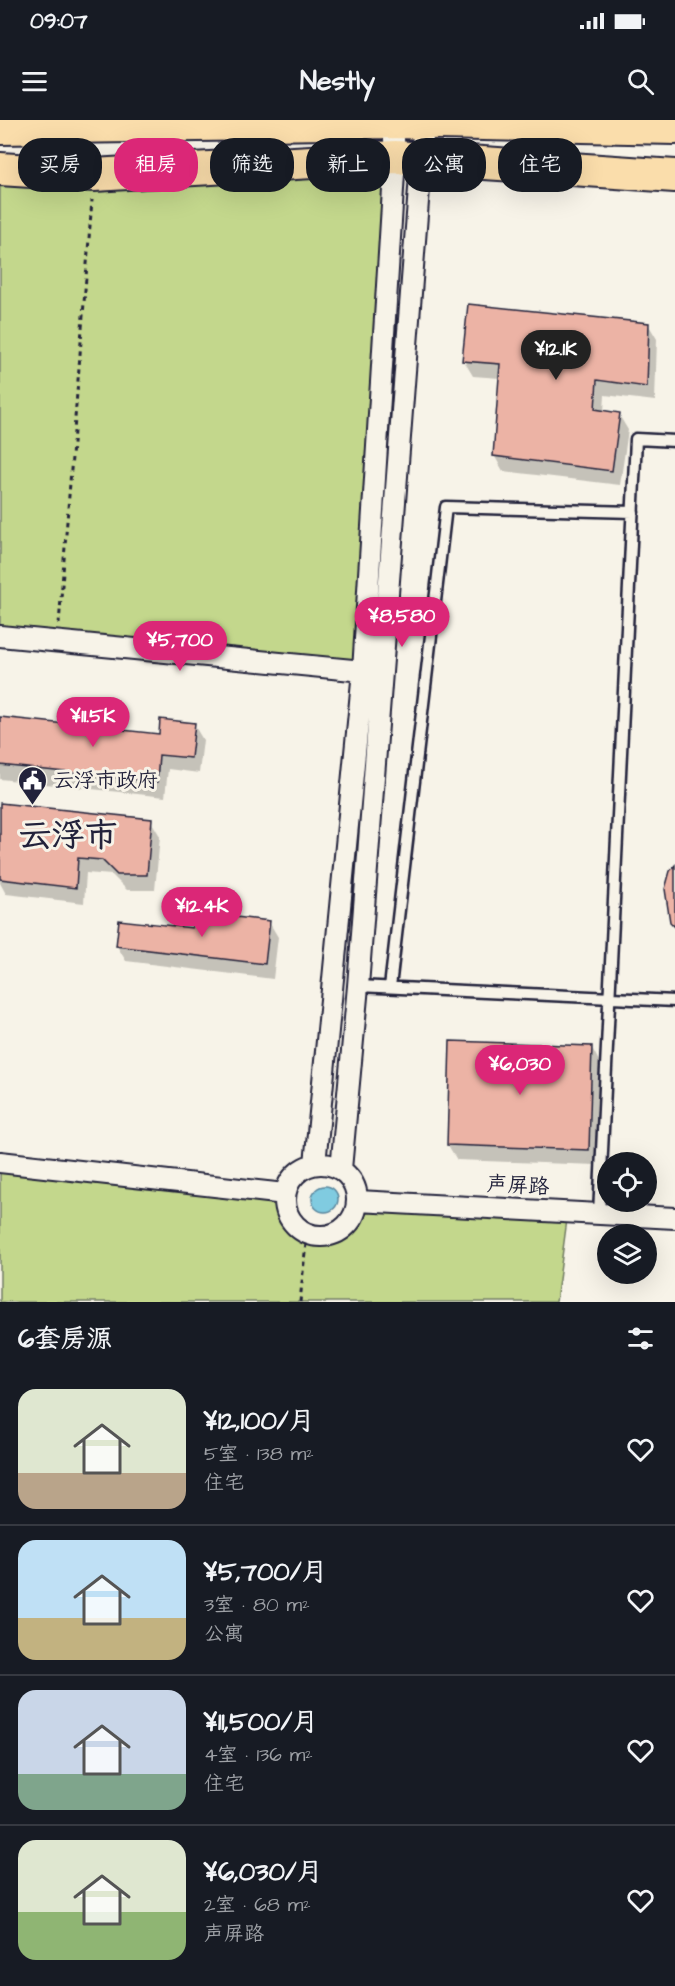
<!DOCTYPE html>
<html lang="zh">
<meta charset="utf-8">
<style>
:root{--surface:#171b24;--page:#20242c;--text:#f1f3f6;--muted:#9ea1a6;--line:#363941;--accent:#db2777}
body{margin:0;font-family:"Architects Daughter","LXGW WenKai TC",sans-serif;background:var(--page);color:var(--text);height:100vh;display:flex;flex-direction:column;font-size:22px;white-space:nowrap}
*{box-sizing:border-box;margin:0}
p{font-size:20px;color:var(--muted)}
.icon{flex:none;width:33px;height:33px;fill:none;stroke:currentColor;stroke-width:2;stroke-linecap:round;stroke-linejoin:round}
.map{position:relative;height:1182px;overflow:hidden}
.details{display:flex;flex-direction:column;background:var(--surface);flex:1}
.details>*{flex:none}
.hud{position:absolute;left:18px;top:18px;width:639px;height:54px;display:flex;gap:12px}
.fabs{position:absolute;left:597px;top:1032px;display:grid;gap:12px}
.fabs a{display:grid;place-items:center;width:60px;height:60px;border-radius:50%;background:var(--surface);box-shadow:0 6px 24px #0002;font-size:30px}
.price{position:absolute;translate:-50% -51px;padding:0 14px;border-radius:21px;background:var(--accent);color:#fff;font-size:20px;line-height:39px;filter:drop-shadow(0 2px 3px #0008)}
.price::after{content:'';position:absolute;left:50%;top:36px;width:18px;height:14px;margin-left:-9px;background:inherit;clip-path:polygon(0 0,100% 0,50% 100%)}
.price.active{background:#222;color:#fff}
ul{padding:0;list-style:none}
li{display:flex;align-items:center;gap:18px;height:150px;padding:0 18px}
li+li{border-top:2px solid var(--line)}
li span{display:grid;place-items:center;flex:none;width:168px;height:120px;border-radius:18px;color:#555}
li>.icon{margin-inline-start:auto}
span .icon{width:72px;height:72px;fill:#fffc;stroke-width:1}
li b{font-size:26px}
h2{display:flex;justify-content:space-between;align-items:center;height:72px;padding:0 18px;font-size:26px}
.tag{padding:0 21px;border-radius:24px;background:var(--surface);box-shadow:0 6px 24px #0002;font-size:21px;line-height:54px}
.tag.active{background:var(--accent);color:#fff}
.status{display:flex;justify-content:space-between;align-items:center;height:42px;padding:0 30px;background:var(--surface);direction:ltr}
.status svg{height:16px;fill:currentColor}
header{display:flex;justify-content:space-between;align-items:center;height:78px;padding:0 18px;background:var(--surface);font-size:27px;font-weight:800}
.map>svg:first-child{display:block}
.green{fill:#c3d78c;stroke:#727c64;stroke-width:1.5}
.water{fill:#80cbe0;stroke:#5a879e;stroke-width:1.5}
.shadow{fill:#0003}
.building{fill:#ecb3a5;stroke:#22223b;stroke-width:1.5}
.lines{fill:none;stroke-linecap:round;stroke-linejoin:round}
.lane-casing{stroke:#22223b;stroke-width:15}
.street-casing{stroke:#22223b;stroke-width:24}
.primary-casing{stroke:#22223b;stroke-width:36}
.path{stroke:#22223b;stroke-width:3;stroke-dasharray:4.5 4.5;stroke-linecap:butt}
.lane{stroke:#f7f3e8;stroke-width:10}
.street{stroke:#f7f3e8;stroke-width:20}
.primary{stroke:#faddab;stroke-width:32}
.labels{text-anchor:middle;stroke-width:6;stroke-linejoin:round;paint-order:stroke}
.poi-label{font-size:21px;fill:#22223b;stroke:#f7f3e8;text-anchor:start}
.street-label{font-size:21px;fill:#22223b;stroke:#f7f3e8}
.town-label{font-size:33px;font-weight:bold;fill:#22223b;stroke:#f7f3e8}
</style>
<div class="status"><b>09:07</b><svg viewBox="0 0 49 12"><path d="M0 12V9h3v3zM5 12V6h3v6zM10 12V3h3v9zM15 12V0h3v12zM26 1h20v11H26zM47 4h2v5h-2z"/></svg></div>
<header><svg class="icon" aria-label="menu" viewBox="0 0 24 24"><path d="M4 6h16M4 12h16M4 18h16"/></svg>Nestly<svg class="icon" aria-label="search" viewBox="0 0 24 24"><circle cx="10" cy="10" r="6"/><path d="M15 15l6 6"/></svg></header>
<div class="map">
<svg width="675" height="1182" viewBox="0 0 675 1182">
<rect width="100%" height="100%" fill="#f7f3e8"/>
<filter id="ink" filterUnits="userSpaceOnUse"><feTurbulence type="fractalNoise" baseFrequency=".0167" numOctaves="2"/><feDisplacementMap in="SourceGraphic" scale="12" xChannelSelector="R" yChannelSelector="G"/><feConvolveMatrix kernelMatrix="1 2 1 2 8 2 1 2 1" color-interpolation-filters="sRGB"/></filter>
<g filter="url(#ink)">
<path class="green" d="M395 37 363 551 0 516V49Z
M0 1042 285 1074C286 1123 338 1132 357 1088L568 1092 556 1182H0Z"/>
<path class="water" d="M312 1079a13 13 0 1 1 26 0a13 13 0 1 1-26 0Z"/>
<path class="shadow" d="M648 204 657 219 655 281 605 275 604 292 619 295 628 310 620 365 503 351 494 335 500 258 473 256 464 241Z
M0 598 160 616 194 605 203 620 199 653 168 649 165 677 0 659Z
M0 684 151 701 160 716 155 770H127L112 755 86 753 84 783 6 774 0 763Z
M269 802 278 817 273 859 126 841 117 826Z
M592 928 600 943 597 1045 457 1040 448 1025Z"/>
<path class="building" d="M468 184 649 203 647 267 597 260 595 289 620 293 612 351 493 336 500 244 462 241Z
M0 597 159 614 160 599 195 603 191 638 159 635 157 662 0 645Z
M0 683 152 699 147 755H117L102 740 78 738 76 768 0 759Z
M675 745V807L670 802 665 769 670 751Z
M194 792 270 801 265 844 116 826 119 800 192 808Z
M450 921 592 926 589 1030 447 1025Z"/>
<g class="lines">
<defs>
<path id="lane" d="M358 866 675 881
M390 867 446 387 633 392
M599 1094 636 319 675 321"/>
<path id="street" d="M0 516 363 551
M0 1042 285 1074
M285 1080a36 36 0 1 1 72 0a36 36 0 1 1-72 0Z
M315 1044 363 551 395 37 393 2
M341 1049 358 866 424 3
M358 1081 675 1098"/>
<path id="primary" d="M0 8 393 2 675 8
M0 49 94 55 395 37 675 56"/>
</defs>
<use href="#lane" class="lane-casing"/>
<use href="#street" class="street-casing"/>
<use href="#primary" class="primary-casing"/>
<path class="path" d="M59 504 92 80
M300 1182 307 1113"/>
<use href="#lane" class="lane"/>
<use href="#street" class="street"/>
<use href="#primary" class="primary"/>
</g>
</g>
<defs>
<symbol id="civic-pin" viewBox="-11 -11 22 30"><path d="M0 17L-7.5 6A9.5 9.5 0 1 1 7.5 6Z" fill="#22223b" stroke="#f7f3e8"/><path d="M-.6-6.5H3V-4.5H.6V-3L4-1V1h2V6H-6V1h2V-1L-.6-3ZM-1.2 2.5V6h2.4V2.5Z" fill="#fff"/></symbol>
</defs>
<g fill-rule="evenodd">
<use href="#civic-pin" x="16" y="644" width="33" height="45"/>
</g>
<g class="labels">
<g class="poi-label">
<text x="53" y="667">云浮市政府</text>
</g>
<g class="street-label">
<text transform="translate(518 1065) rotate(3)" y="7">声屏路</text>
</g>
<g class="town-label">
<text x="68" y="726">云浮市</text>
</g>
</g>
</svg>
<div class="fabs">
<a><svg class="icon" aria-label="locate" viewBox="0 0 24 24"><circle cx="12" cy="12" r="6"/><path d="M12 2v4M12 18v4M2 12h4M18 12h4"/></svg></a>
<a><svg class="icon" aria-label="layers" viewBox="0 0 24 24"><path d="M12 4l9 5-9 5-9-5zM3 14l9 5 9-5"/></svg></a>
</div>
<b class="price active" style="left:556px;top:261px">¥12.1K</b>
<b class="price" style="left:402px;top:528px">¥8,580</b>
<b class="price" style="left:180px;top:552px">¥5,700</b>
<b class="price" style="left:93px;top:628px">¥11.5K</b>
<b class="price" style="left:202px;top:818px">¥12.4K</b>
<b class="price" style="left:520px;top:976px">¥6,030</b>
<div class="hud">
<a class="tag">买房</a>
<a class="tag active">租房</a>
<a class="tag">筛选</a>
<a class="tag">新上</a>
<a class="tag">公寓</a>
<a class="tag">住宅</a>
</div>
</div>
<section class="details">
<h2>6套房源<svg class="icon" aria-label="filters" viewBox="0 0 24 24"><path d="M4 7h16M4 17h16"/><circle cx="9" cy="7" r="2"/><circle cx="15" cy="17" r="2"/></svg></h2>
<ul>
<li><span style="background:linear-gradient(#dfe7d0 70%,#b9a48a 0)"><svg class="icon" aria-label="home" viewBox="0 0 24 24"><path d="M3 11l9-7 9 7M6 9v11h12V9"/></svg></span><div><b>¥12,100/月</b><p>5室 · 138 m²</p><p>住宅</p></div><svg class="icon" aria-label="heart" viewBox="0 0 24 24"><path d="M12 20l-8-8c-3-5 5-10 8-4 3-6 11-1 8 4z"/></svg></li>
<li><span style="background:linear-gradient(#bfe0f5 65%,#c2b280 0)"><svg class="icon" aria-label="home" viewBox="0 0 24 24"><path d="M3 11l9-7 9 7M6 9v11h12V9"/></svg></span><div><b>¥5,700/月</b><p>3室 · 80 m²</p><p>公寓</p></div><svg class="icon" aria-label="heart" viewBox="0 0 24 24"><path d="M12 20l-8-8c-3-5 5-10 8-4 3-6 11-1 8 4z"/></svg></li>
<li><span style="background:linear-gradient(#c9d6e8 70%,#7fa58c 0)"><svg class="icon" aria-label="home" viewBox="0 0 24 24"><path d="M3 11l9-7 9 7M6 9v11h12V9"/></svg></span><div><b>¥11,500/月</b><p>4室 · 136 m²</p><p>住宅</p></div><svg class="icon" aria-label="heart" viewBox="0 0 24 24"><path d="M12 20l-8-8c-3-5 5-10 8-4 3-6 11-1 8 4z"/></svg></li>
<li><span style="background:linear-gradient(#dfe7d0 60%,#8fb573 0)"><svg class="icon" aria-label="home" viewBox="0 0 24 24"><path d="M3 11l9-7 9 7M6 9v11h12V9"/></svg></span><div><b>¥6,030/月</b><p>2室 · 68 m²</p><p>声屏路</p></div><svg class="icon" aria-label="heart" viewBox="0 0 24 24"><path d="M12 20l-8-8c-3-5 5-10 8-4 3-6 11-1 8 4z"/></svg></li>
</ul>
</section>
